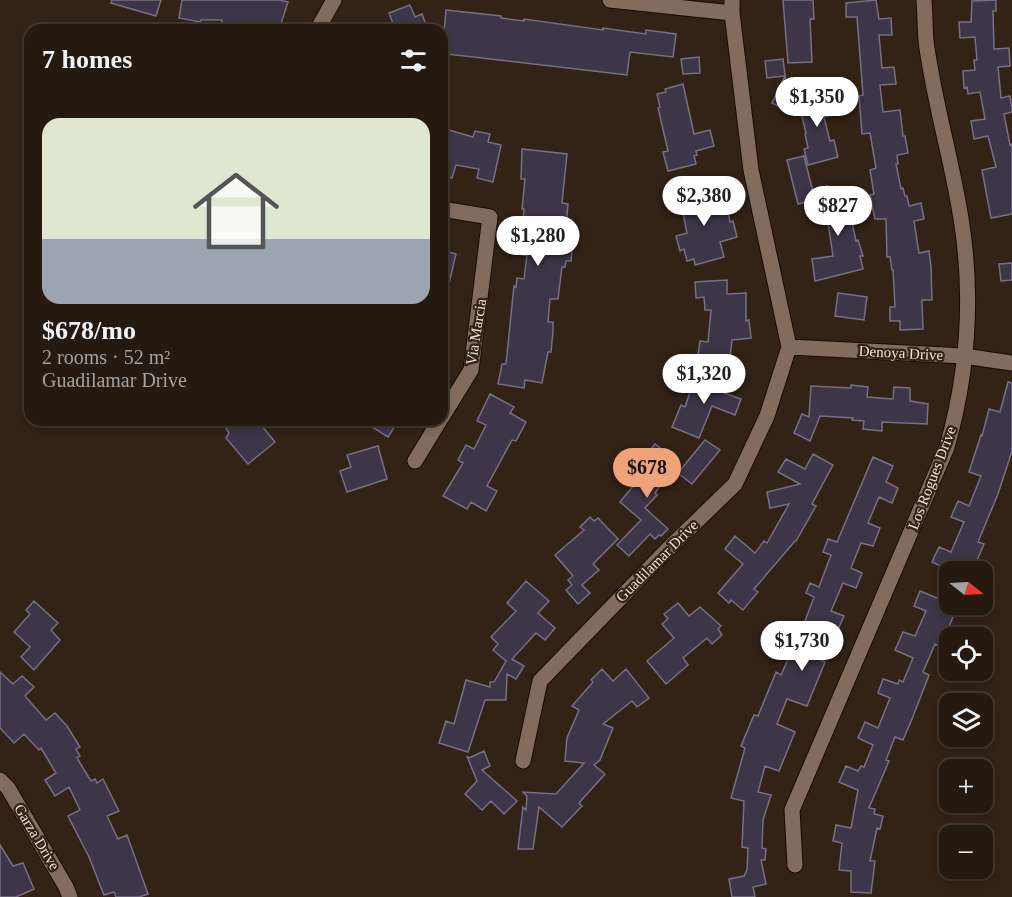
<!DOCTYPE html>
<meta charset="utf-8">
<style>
:root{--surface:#261a10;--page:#32271e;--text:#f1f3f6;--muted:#a4a19f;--line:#423830;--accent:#f0a279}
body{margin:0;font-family:Georgia,serif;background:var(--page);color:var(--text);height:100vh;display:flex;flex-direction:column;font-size:22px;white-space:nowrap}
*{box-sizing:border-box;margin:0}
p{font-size:20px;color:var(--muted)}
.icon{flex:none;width:33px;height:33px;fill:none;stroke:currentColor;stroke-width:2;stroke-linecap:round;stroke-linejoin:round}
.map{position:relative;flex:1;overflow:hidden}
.details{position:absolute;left:24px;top:24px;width:424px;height:402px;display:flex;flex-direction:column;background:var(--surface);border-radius:18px;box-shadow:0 3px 9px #0003,0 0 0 2px var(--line)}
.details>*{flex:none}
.needle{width:39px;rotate:108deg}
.fabs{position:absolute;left:939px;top:561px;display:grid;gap:12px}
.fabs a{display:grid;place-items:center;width:54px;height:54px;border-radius:12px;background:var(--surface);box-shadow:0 3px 9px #0003,0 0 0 2px var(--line);font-size:30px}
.price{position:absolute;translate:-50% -51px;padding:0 14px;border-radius:21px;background:#fff;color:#222;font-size:20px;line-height:39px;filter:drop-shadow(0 2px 3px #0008)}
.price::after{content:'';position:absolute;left:50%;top:36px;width:18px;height:14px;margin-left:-9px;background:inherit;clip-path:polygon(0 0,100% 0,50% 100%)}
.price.current{background:var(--accent);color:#111}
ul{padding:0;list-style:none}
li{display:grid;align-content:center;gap:12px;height:318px;padding:0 18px}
li span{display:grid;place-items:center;height:186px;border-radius:18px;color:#555}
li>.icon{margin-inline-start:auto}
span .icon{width:108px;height:108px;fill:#fffc;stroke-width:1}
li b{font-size:26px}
h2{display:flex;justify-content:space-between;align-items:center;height:72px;padding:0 18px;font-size:26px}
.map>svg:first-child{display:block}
.building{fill:#3d3548;stroke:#776f84;stroke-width:1.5}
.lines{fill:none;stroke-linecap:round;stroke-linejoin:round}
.minor-casing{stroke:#1a0b02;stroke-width:17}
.minor{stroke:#816c5e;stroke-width:15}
.labels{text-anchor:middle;stroke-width:4.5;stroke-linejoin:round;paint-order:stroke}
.street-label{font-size:15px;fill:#efe3db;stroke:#332216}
</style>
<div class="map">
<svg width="1012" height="897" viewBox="0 0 1012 897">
<rect width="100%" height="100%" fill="#332216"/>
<path class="building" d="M112 0H161L156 16 111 3Z
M182 0H280L288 2 279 30H264L253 27H222V20H201L200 22 179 18Z
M783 0H813L814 19H810L812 62 788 63Z
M876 0 879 19 891 18 892 35H879L882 68 894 67 896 84 880 85 883 112 900 110 903 136H905L908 153 897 155 898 164H896L901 189 903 188 905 196H907L909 206 921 203 924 219 914 221 919 253 929 251 931 267 932 300H922L923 329 900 330V321H890V307H895L893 270H892L890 257H887L886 219H875L870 195 874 194 870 170 876 168 870 133 862 134 859 96 863 95 857 17H846V3Z
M996 0V11H993L994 49 1009 48 1010 66 998 67 1001 98 1010 96 1012 107V112L1004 114 1010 145 1012 144V214L991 218 982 170 996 167 988 136 974 139 971 121 985 119 980 92 968 94 967 87 964 88 963 71 975 70 974 60H977L975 37 960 38 959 22H971L972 1Z
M410 5 415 17 422 14 428 30H385L394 26 389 13Z
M446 10 501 16V18L524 21V19L603 30V28L646 34V30L676 34 673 57 630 52 627 75 447 54 442 53Z
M699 57 700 73 683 74 681 59Z
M783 59 787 91 794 94 786 110 772 103 785 76 767 78 765 61Z
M683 84 694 134 710 130 714 146 696 151 697 155 694 156 696 164 668 171 663 152 668 151 658 108 660 107 657 94 666 92 665 89Z
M827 92 833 115 824 117 830 141 834 140 838 157 808 165 804 149 808 148 805 134 806 133 798 100Z
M442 128 473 137 475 131 490 134 488 142 501 145 493 182 477 178 479 169 456 165 452 178 442 175Z
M522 149 567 154 562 203 568 204 565 237 573 238 571 261H566L565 267H562L558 299H550L548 322H553V332L551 352H548L542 383 525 380 524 388 498 384 502 364H506L514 286 516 287 517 278 524 279 527 255H522L525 222H523L524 209H522L525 179H521Z
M804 156 815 200 798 204 787 160Z
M828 186 830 194 845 190 856 241 858 240 863 256H860L863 269 815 281 812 259 833 256 828 223 824 224 815 189Z
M702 188 705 201 725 197 730 222 733 221 737 237 720 242 724 257 695 265 694 259 687 261 684 249 680 251 676 236 687 233 679 193Z
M442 250 456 254 447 292 442 291Z
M1012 263V280L1001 281 999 264Z
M727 280V294L746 293V321L749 320 751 338 732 340 730 358 698 355 700 341 708 342 711 310H705L704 297 696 298 695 282Z
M838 293 867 297 864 320 835 316Z
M702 372 725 379 721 392 741 399 735 415 712 406 699 438 672 427 681 405 685 407 691 389 696 391Z
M1008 382 1012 383V451L998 494 978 542 984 544 972 572H953L932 562 939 547 951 552 964 522 951 517 958 501 969 506 981 476 969 472 981 435 982 436 989 409 1000 412Z
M851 385 868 387 867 397 893 399 894 387 910 388V401L928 404 927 424 882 422V431L863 429 864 421 852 420 853 418 820 416 810 441 794 433 802 414 809 417 811 386 851 388Z
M490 394 514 407 510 413 526 422 516 441 512 440 487 486 497 491 486 511 471 502 467 509 443 496 463 463 458 460 466 445 474 449 486 425 477 421Z
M230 420H257L275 442 248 464 226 438 229 433 224 425Z
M361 420H399L388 437Z
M705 440 720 450 692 484 678 473Z
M655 444 678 461 655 493 657 495 645 508 668 529 661 536 659 535 655 539 650 534 629 556 617 545 641 520 620 502 648 468 641 462Z
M378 446 387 479 347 492 340 471 351 467 347 455Z
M813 454 833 465 812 504 816 506 796 541H795L754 589 758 592 743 610 731 600 729 603 718 593 743 564 725 549 735 536 755 553 764 541 767 543 789 504 770 508 767 492 800 484 778 472 786 459 805 469Z
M873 457 893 466 886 482 898 488 892 503 879 497 868 523 880 528 873 546 861 543 851 568 862 573 856 588 843 583 831 611 844 616 836 634 824 629 811 656 825 662 807 706 787 699 777 724 795 732 779 771 765 766 758 792 771 795 763 820 762 848 766 849 765 860H761L766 884 753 887 755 897H732L729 879 744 876 747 870 748 848 742 847 744 801 731 798 745 748 741 746 754 715 758 716 776 672 781 675 805 621 814 597 806 593 810 583 819 587 831 555 823 552 828 539 837 542Z
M590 517 594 521 598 518 618 539 593 564 599 570 582 585 590 593 578 604 566 590 572 585 568 580 573 576 555 555 584 530 580 527Z
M950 572V604H958L941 647 935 644 923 672 929 675 912 719 903 740 895 737 886 760 889 761 869 808 875 809 874 814 883 816 880 829 877 828 870 861H875L871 893 851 892V871L839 870 842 843 833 841 836 825 851 828 858 790 839 782 846 766 858 771 861 766 864 767 873 745 858 738 865 722 878 728 890 698 878 693 883 679 898 684 899 680 903 682 913 658 895 650 903 632 915 636 926 611 914 606 920 591 937 598Z
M526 581 549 601 538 613 555 628 545 640 536 633 512 659 524 666 516 679 507 674 506 700H485L468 752 439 743 446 721 454 724 466 680 490 687V682H494L506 661 493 650 498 644 491 637 516 611 507 603Z
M34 601 58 623 51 630 60 640 34 670 21 657 30 647 14 632 30 614 26 610Z
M678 603 689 616 700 607 721 626 718 629 722 635 712 644 707 638 683 658 688 665 666 684 647 661 674 638 662 624 668 619 664 614Z
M602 669 613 681 626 669 649 698 637 707 632 701 603 724 613 728 600 760 594 765 605 774 579 803 582 806 562 827 539 807 533 849H518L523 807 526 810 527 796 523 792 556 794 584 763 565 761 567 738 579 710 572 706 593 682 591 680Z
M0 672 13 684 22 676 34 687 25 696 46 720 55 713 67 726 80 747 76 749 80 756 77 758 91 781 95 779 97 783 103 779 119 811 107 816 118 839 127 835 148 894 139 897H116L114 892 104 895 89 857 68 816 80 810 69 787 55 796 45 780 56 773 41 748 39 750 24 734 14 743 0 728Z
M484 751 490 766 482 770 517 801 504 814 491 801 482 810 465 794 477 781 467 756 469 758Z
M0 845 13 866 23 863 34 889 16 897H0Z"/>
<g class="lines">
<defs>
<path id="minor" d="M610 0 732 13
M317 30 334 0
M442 209 490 217 471 370 442 417
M789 347 964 356 1012 363
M415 461 440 420
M523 761 540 681 667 550 735 484 767 416 789 347 751 170 732 13V0
M0 780 8 788 66 887 70 897
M795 865 792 810 947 447C967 376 973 299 962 225 953 163 934 103 926 41 925 28 925 14 924 0"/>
</defs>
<use href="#minor" class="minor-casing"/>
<use href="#minor" class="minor"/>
</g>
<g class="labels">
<g class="street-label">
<text transform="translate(476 332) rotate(-81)" y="5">Via Marcia</text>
<text transform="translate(901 353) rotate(3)" y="5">Denoya Drive</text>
<text transform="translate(932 478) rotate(-69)" y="5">Los Rogues Drive</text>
<text transform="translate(657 561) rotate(-45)" y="5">Guadilamar Drive</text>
<text transform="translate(37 837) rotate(59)" y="5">Garza Drive</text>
</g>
</g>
</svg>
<div class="fabs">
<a><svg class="needle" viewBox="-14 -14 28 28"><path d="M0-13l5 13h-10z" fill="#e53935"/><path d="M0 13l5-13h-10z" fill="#a4a19f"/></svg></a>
<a><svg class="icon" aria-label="locate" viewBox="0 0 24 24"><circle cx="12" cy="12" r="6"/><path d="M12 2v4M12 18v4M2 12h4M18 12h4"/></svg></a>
<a><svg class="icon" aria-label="layers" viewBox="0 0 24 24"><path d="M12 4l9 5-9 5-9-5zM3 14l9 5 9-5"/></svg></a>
<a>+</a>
<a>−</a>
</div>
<b class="price" style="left:817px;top:128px">$1,350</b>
<b class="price" style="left:704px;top:227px">$2,380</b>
<b class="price" style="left:838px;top:237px">$827</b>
<b class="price" style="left:538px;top:267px">$1,280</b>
<b class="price" style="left:704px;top:405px">$1,320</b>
<b class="price current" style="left:647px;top:499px">$678</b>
<b class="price" style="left:802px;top:672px">$1,730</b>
<section class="details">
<h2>7 homes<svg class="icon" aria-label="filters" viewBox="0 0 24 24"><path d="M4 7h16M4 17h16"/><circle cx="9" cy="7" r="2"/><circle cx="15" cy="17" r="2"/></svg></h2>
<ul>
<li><span style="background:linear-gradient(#dfe7d0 65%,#9aa5b1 0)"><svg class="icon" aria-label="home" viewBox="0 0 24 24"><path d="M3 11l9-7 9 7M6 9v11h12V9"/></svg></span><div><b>$678/mo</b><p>2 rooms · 52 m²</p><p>Guadilamar Drive</p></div></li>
</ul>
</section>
</div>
